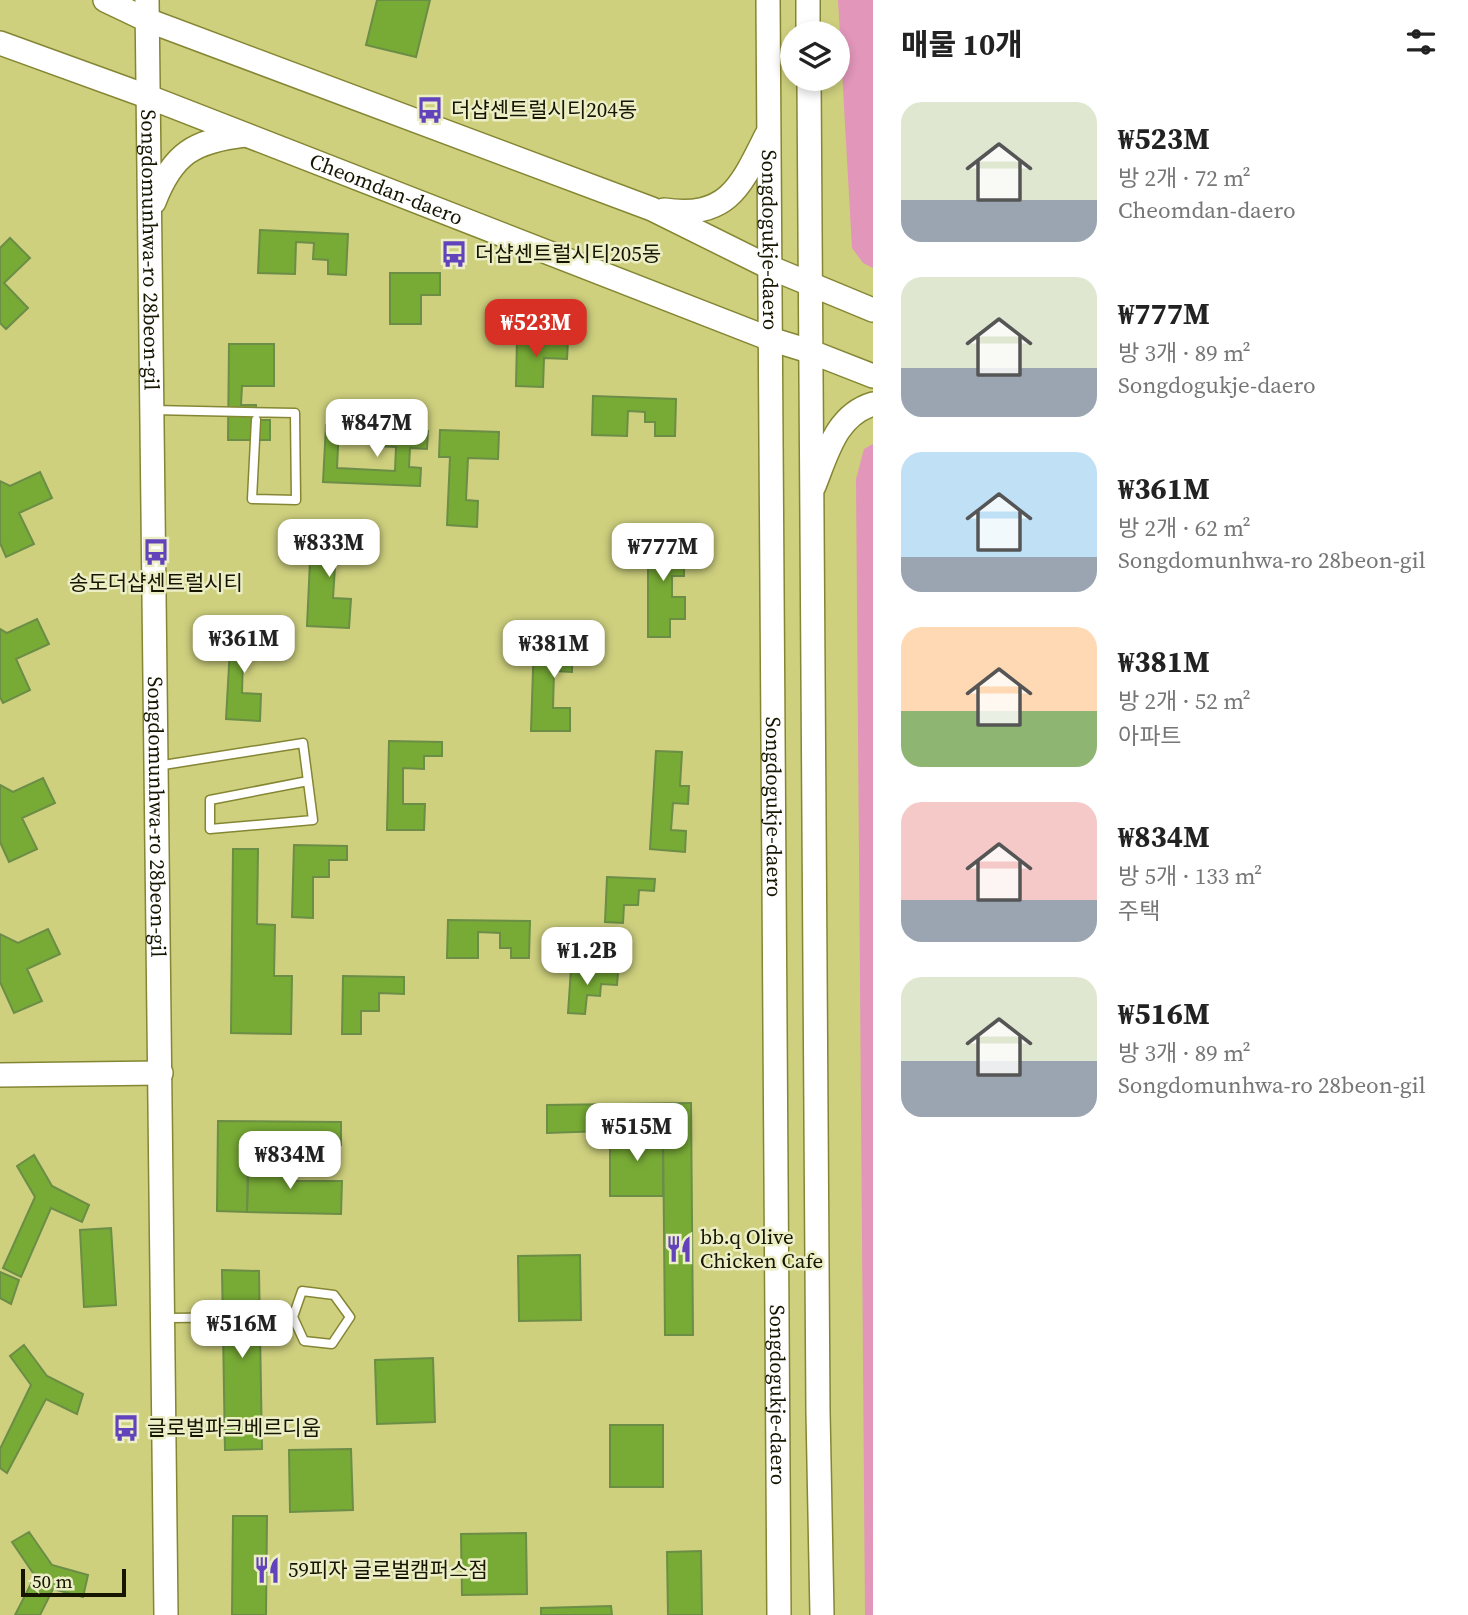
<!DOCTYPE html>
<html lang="ko">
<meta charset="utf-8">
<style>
:root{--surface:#fff;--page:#f2f2f2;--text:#222;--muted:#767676;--accent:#d93025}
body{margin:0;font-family:"Source Serif 4","Noto Sans KR",serif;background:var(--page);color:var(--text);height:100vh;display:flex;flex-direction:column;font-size:26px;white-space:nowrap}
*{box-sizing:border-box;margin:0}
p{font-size:23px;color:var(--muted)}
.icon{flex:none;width:38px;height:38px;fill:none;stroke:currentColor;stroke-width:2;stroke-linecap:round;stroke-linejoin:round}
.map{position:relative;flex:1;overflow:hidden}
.panel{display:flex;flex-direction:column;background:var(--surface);width:595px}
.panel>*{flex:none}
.tools{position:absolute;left:780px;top:21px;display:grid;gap:14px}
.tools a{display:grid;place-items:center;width:70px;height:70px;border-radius:50%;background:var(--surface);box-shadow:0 4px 10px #0003;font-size:35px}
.scale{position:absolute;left:21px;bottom:18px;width:105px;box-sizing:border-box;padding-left:7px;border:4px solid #151500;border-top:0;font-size:19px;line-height:24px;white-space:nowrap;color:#151500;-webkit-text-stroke:5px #eceec6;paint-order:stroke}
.price{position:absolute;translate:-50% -60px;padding:0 16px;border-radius:14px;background:#fff;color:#222;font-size:23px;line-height:46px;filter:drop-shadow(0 2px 4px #0008)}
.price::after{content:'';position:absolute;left:50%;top:42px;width:21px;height:16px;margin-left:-10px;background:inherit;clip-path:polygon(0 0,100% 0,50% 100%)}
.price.current{background:var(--accent);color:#fff}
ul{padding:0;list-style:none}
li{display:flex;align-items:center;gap:21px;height:175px;padding:0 28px}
li span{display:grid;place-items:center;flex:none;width:196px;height:140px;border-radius:21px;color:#555}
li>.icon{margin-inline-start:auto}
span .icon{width:84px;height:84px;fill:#fffc;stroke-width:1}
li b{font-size:30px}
h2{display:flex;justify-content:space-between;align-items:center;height:84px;padding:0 28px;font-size:30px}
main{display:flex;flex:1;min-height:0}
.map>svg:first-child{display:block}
.green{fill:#e196ba}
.building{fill:#78ab36;stroke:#6b8d46;stroke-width:2}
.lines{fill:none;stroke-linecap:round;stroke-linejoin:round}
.lane-casing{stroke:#858633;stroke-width:11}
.secondary-casing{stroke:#858633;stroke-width:26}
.lane{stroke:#fff;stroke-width:8}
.secondary{stroke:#fff;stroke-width:23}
.labels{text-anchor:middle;stroke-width:5;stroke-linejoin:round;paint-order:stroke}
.poi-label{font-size:21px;fill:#151500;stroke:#eceec6;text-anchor:start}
.street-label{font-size:21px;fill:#151500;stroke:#eceec6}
</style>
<main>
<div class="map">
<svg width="873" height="1615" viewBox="0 0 873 1615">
<rect width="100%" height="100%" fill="#ced07e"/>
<path class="green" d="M838 0H873V268L863 263 852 248Z
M873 444V1615H865L856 479 864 449Z"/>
<path class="building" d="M377 0H430L416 57 366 45Z
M260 230 348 234 346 275 328 274V260L313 259 314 243 296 242 295 274 258 273Z
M10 238 30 258 4 283 28 308 6 329 0 323V248Z
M390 273H440V295H421V324H390Z
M517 338 568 341 567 359 544 358 543 387 516 386Z
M229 344H274V386H242L241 405H256V420H270V440H228Z
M593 396 676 399 675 436H655V422H645V412L628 411 627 436 592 435Z
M326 425 339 426 337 468 395 471 396 447 377 446 378 429 428 431 427 449 410 448 409 467 421 468 420 486 323 482Z
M440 430 499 432 498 459 468 458 466 500 478 501 477 527 447 525 450 457H439Z
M40 472 52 498 19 513 34 544 6 557 0 543V481L10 486Z
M673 527V558H684V576H672V597H685V619H670V637H648V528Z
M311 529 363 532 362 552 336 551 333 598 351 599 349 628 307 626 310 561 324 562V549L310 548Z
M37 619 49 644 16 659 30 690 3 703 0 697V629L7 633Z
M231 630 273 633 272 644H259L258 659 243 658 242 693 261 694 260 721 226 719Z
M534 640 600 642 599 658H572V672L554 671 553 708H570V731H531Z
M389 741 442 742V756H424V769L403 768V804H425L424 830H387Z
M656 751 682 752 680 786H689L688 804 673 803 671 830 686 831 685 852 650 849Z
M43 778 55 803 22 818 37 849 9 862 0 842V785L13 792Z
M294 845 347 846V860H329V877H313V918L292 917Z
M233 849H258L257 924 275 925 274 976H292L291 1034 231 1033Z
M607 877 655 879 654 891 639 890 638 905H624L623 923 605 922Z
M448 920 530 921 529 958H511V948H500V933L478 932V958H447Z
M48 929 60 954 27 969 42 1001 14 1013 0 982V934L18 943Z
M571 969 618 972 617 985 601 984 600 996 587 995 585 1014 568 1013Z
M343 976 404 977V994L379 993V1011H361V1034H342Z
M691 1103 693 1335H665L663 1129 547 1133V1105Z
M218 1121 341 1122V1145L248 1144 247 1212 217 1211Z
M663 1129V1196H610V1130Z
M34 1155 52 1186 89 1205 82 1222 51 1208 21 1277 3 1268 35 1197 17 1166Z
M249 1161 296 1162V1181H342L341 1214 247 1212Z
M111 1228 116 1305 84 1307 80 1230Z
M580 1255 581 1320 519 1321 518 1256Z
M222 1270 259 1271 262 1449 225 1450Z
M0 1272 19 1280 11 1304 0 1298Z
M24 1345 47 1376 83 1394 77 1414 46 1399 7 1473 0 1468V1449L31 1385 10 1356Z
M433 1358 435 1422 377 1424 375 1360Z
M610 1425H663V1487H610Z
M351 1449 353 1510 290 1512 289 1450Z
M233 1516H267L266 1615H232Z
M29 1532 52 1565 88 1575 83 1597 53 1589 40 1615H15L35 1576 12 1542Z
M526 1533 527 1594 462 1595 461 1534Z
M701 1551 702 1615H668L667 1552Z
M611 1606 612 1615H541V1608Z"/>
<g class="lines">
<defs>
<path id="lane" d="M153 410 295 413 296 500 252 499 256 420
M157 766 303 743 313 820 210 829V800L308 781
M166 1318 293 1317 304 1341 332 1344 350 1317 334 1295 302 1291 293 1317"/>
<g id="secondary">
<path d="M105 0 147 20 652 209 769 267 873 310"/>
<path id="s1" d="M147 0 166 1615"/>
<path id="s2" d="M768 0 779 1615"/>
<path d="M808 0V33"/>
<path id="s3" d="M0 43 149 97 770 339 809 351 873 376"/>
<path d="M809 79 818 1412 822 1615"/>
<path d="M154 202C173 153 194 141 245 135"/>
<path d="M664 210C728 219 741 186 766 136"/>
<path d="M814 486C827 454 836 415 873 404"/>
<path d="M0 1075 161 1073"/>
</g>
</defs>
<use href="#lane" class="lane-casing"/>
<use href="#secondary" class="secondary-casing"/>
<use href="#lane" class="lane"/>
<use href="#secondary" class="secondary"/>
</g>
<defs>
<symbol id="bus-bare" viewBox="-9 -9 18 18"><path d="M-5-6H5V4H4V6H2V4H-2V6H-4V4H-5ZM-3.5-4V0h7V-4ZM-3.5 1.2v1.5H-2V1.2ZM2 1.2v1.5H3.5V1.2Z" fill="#6243bb" stroke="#eceec6" stroke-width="2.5" paint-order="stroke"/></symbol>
<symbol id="restaurant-bare" viewBox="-9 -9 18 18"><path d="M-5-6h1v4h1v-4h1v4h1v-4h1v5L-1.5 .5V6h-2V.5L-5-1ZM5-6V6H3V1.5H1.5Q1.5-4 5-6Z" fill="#6243bb" stroke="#eceec6" stroke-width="2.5" paint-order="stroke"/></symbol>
</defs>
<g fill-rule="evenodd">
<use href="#bus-bare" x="411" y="91" width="38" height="38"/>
<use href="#bus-bare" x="435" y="235" width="38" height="38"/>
<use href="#bus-bare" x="137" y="533" width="38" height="38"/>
<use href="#restaurant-bare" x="660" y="1230" width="38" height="38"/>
<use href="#bus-bare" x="107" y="1409" width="38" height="38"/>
<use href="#restaurant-bare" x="248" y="1551" width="38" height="38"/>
</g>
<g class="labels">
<g class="poi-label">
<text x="451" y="117">더샵센트럴시티204동</text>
<text x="475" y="261">더샵센트럴시티205동</text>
<text x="156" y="590" text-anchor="middle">송도더샵센트럴시티</text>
<text x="700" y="1244">bb.q Olive<tspan x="700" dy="24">Chicken Cafe</tspan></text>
<text x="147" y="1435">글로벌파크베르디움</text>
<text x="288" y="1577">59피자 글로벌캠퍼스점</text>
</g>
<g class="street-label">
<text dy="7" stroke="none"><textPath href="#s3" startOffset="413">Cheomdan-daero</textPath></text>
<text dy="7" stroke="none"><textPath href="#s2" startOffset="240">Songdogukje-daero</textPath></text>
<text dy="7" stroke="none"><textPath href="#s1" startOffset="250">Songdomunhwa-ro 28beon-gil</textPath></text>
<text dy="7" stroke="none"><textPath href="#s2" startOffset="807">Songdogukje-daero</textPath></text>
<text dy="7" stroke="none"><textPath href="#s1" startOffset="817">Songdomunhwa-ro 28beon-gil</textPath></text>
<text dy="7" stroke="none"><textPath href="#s2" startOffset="1395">Songdogukje-daero</textPath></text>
</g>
</g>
</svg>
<div class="tools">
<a><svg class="icon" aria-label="layers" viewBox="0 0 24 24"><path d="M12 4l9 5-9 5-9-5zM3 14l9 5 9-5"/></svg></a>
</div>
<div class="scale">50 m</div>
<b class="price current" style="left:536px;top:359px">₩523M</b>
<b class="price" style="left:377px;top:459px">₩847M</b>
<b class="price" style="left:329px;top:579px">₩833M</b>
<b class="price" style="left:663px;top:583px">₩777M</b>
<b class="price" style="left:244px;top:675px">₩361M</b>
<b class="price" style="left:554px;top:680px">₩381M</b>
<b class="price" style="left:587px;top:987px">₩1.2B</b>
<b class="price" style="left:637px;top:1163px">₩515M</b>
<b class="price" style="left:290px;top:1191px">₩834M</b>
<b class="price" style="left:242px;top:1360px">₩516M</b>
</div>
<section class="panel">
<h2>매물 10개<svg class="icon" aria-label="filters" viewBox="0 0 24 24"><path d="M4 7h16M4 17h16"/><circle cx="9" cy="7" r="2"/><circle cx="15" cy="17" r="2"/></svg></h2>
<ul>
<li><span style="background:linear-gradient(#dfe7d0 70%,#9aa5b1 0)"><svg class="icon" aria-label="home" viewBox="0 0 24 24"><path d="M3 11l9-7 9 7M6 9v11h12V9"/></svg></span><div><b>₩523M</b><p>방 2개 · 72 m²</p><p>Cheomdan-daero</p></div></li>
<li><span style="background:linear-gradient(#dfe7d0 65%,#9aa5b1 0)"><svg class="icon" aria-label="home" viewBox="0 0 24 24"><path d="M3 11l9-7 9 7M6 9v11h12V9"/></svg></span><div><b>₩777M</b><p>방 3개 · 89 m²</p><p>Songdogukje-daero</p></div></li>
<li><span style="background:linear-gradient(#bfe0f5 75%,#9aa5b1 0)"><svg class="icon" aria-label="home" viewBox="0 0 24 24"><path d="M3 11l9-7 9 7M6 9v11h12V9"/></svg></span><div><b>₩361M</b><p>방 2개 · 62 m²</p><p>Songdomunhwa-ro 28beon-gil</p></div></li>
<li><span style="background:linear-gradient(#ffd9b3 60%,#8fb573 0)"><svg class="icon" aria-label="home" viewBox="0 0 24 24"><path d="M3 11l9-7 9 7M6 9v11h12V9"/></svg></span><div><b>₩381M</b><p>방 2개 · 52 m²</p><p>아파트</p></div></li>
<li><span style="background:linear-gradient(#f6c9c9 70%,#9aa5b1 0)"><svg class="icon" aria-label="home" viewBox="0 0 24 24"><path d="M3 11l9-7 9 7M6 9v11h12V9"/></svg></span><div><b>₩834M</b><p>방 5개 · 133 m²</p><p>주택</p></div></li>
<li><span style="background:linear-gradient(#dfe7d0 60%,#9aa5b1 0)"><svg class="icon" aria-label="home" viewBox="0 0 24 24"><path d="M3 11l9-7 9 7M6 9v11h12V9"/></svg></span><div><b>₩516M</b><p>방 3개 · 89 m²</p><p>Songdomunhwa-ro 28beon-gil</p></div></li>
</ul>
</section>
</main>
